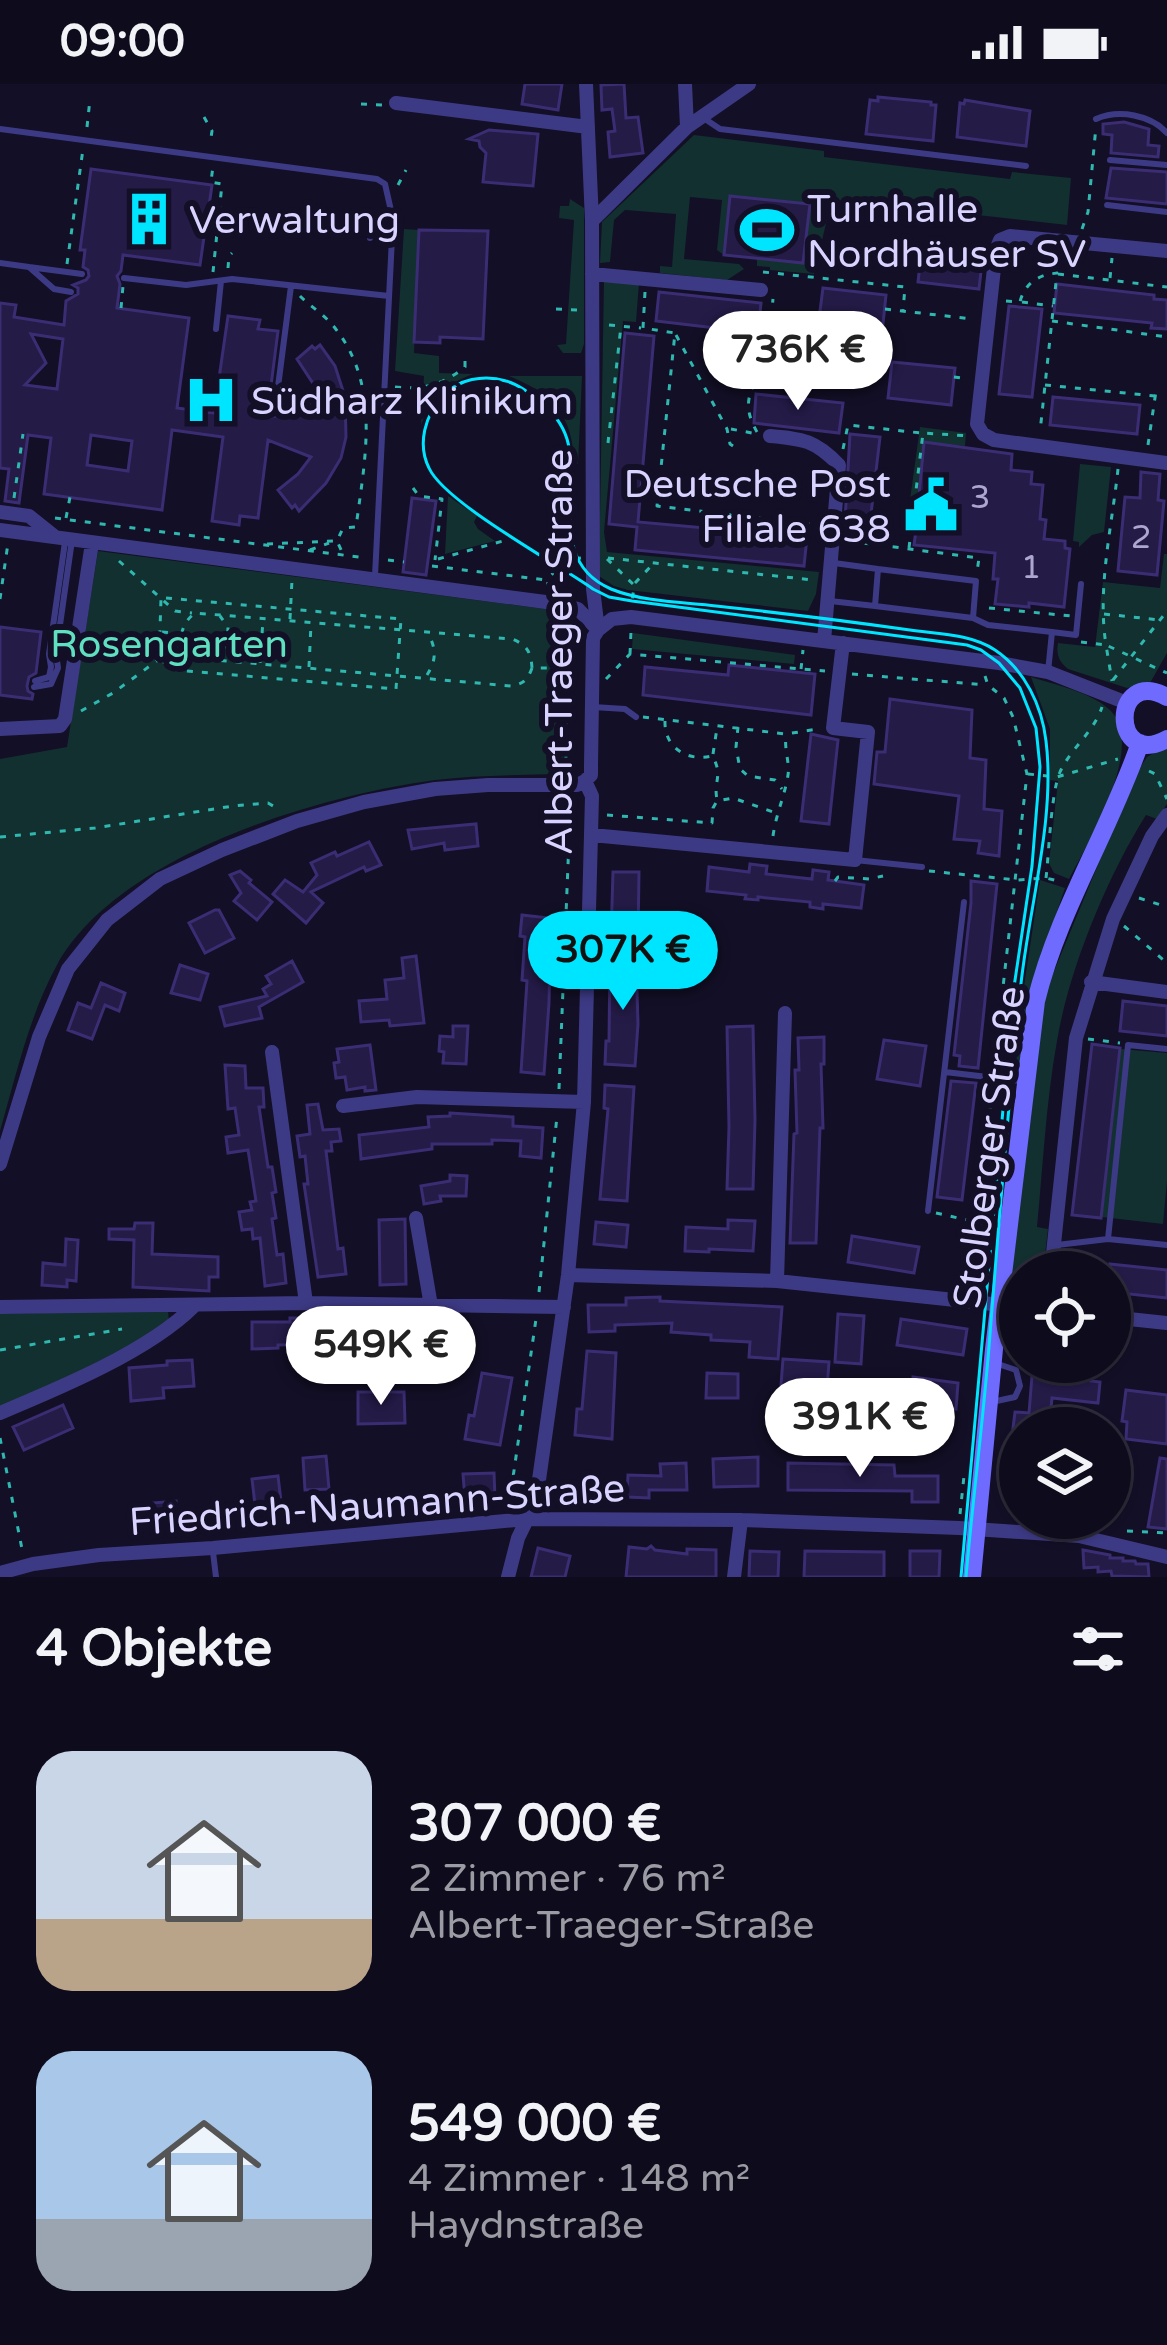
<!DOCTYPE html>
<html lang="de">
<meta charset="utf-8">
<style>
:root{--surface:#0e0b1c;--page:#171425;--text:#f1f3f6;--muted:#9b9ba3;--line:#2e2b3b;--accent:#00e5ff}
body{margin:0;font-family:"Varela Round",sans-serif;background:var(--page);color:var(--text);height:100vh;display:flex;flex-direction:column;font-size:45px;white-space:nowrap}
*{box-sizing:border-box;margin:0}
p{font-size:39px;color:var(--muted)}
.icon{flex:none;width:66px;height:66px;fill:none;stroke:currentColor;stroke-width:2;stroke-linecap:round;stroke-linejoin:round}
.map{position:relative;height:1493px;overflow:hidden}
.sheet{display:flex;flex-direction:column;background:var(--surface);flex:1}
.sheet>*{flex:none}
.controls{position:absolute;left:999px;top:1167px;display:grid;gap:24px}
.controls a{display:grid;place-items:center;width:132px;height:132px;border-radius:50%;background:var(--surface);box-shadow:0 3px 9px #0004,0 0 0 3px var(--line);font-size:60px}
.price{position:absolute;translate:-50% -102px;padding:0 27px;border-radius:42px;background:#fff;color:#222;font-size:39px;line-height:78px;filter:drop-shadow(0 3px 6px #0008)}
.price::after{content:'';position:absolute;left:50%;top:72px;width:36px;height:27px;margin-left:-18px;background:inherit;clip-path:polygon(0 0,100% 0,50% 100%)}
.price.selected{background:var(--accent);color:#111}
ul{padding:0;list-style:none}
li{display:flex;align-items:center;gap:36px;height:300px;padding:0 36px}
li span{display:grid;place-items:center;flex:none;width:336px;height:240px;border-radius:36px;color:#555}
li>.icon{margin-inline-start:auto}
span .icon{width:144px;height:144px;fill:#fffc;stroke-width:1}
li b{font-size:51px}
h2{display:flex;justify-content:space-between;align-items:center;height:144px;padding:0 36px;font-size:51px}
.status{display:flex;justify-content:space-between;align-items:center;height:84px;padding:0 60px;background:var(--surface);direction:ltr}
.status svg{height:33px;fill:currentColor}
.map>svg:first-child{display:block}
.green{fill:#12302f}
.building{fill:#241b47;stroke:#3b2d73;stroke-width:3;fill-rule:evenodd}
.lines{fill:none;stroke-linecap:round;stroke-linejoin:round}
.path{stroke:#2fb8b0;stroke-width:3;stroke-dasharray:6 9;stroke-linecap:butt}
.service{stroke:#3d3a85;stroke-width:6}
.minor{stroke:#3d3a85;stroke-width:14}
.secondary{stroke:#6f6bff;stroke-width:18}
.tram{stroke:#00e5ff;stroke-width:3}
.labels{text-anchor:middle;stroke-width:12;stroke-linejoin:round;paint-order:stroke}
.number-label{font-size:33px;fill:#aca6d1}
.poi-label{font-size:39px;fill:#d9d4ff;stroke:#130f26;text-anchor:start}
.park-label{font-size:39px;fill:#5fe0c0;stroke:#130f26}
.street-label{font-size:39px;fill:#d9d4ff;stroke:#130f26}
</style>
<div class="status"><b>09:00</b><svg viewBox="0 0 49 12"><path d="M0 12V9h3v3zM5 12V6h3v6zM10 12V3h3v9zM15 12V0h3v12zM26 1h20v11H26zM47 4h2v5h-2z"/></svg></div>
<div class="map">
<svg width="1167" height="1493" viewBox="0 0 1167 1493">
<rect width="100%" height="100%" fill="#130f26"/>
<path class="green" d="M694 51 824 67V73L1010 95 1012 88 1071 94 1067 141 941 127 939 141 829 127 814 190 770 186V183L757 182V175L803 179 809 120 731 112 724 171 717 166 722 116 690 113 684 175 739 180 744 185 727 196 660 189V182L672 183 676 130 625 126 614 136 610 178 600 179 602 138Z
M570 115 584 124V260L581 269H563L557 261 566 260 574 136 559 134 560 122H569Z
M404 145 419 146 414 269 439 272V289L473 290C446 300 431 314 421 341L424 292 395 287Z
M604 195 639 199 636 238 623 237 604 448 607 468 819 488 816 510 808 527 628 506 614 502 599 492Z
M509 292H582L578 380H574C573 331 553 310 509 292Z
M920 343 966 349 965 362 924 358 918 421 924 423 922 447 906 445Z
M1080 380 1111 383 1104 448 1092 451 1079 463V458L1073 457Z
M448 412 477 432 474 438 478 445 495 457 445 470Z
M98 467 553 526 560 545 564 690C521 691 477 691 435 696 317 712 118 771 57 881 29 932 16 992 0 1047V675L67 663Z
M1164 470H1167V569L1150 599 1127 604 1068 585C1059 577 1056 571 1058 559L1095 563 1103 498 1160 504Z
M633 549 795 571 794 580 632 565Z
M1031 593C1056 601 1091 608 1110 626 1147 661 1088 759 1069 795L1054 789 1049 779 1058 697 1050 696V645Z
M1167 661V720L1157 735 1146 731C1107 793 1069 885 1057 957 1046 1018 1043 1082 1037 1143L1048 1145 1043 1188H1020V1214L1012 1209 1007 1194 1043 914 1135 691 1147 673Z
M1040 796 1065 804 1029 910 1019 986 1015 988 1023 909Z
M1121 965 1167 969V1097L1163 1140 1102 1133Z
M168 1226 169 1240 62 1297 0 1323V1230Z"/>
<path class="building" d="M525 0H562L558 26 522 20Z
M624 0 626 34 638 33 643 69 610 73 608 48 615 47 612 25 602 26 601 1Z
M878 13 931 18V21H936L933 57 866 50 870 16 878 17Z
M965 16 1030 27 1026 62 957 53 960 19 964 20Z
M1124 38 1149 45 1148 61 1159 62 1158 73 1111 69 1112 51 1103 50V40Z
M489 46 538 50 533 102 483 98 486 69 480 63 479 57 469 55Z
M1111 84 1167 88V120L1106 114Z
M91 85 212 101 208 129 215 130 213 141 206 139 200 181 123 171 121 187 117 192 120 200 117 224 189 234 177 324 214 329 228 232 260 236 258 245 278 247 268 325 271 333 280 331 283 322 319 317 314 301 297 275 312 262 315 265 320 261 335 282 345 313 346 353 341 374 326 399 299 427 295 421 292 424 278 406 298 390 311 373 268 356 258 434 240 432 239 441 212 437 223 353 172 346 162 426 44 410 51 354 28 351 19 419 5 417 9 385 0 384V219L16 221 14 233 64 241 66 217 78 210V204L73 201 86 196 89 192 88 186 83 183 85 166H80ZM31 250 63 255 57 305 25 301 46 279ZM91 351 132 357 128 387 87 381Z
M730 112 810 120 803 179 724 171Z
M419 146 488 147 483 255 440 253V259L414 258Z
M922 163 983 170 979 205 918 198Z
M1057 200 1154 211V215L1167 216V245L1151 244 1152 239 1054 229Z
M823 204 886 211 882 249 818 242Z
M659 208 761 219 758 249 656 237Z
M1009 222 1042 225 1032 313 999 310Z
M625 249 654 252 638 438 807 453 804 482 635 466 637 443 609 440Z
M892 278 955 284 951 321 888 314Z
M756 310 843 319 839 349 754 339Z
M1053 313 1140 321 1137 350 1050 341Z
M850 350 880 353 868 456 844 454Z
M924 358 1012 370 1011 386 1032 388 1031 400 1043 401 1040 435 1046 436 1044 455 1065 457V464L1070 465 1064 523 1029 519V523L995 520 998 495H993L995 469 914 461 916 446 922 447 924 423 918 422Z
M1141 388 1160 390 1158 416 1164 417 1157 491 1118 487 1125 413 1140 414Z
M412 414 436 417 426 491 403 488Z
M0 543 41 548 36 589 29 593 27 602 28 607 33 610 32 615 0 611Z
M729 581 815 590 811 631 643 611 645 583 728 591Z
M890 615 972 626 970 674 986 676 984 725 1002 727 999 772 978 769 980 757 954 755 959 712 874 700 877 668H885Z
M811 650 838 656 829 740 801 737Z
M476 740 478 762 445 766 444 759 412 765 408 746Z
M369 758 381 781 366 787 364 783 311 808 323 819 306 839 273 810 285 796 303 808 317 791 311 779 335 768 337 772Z
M750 780 767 782 766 790 812 795 813 786 829 788 828 796 864 801 861 824 823 820V825L810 823V818L758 813V816L745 815 746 811 707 807 709 783 749 788Z
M240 787 251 796 249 799 272 818 257 836 234 817 241 809 230 791Z
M613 788H639L638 854 611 853Z
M971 797 997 800 978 984 959 982 960 972 954 971 971 819Z
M215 826H219L234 854 205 869 189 839Z
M522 831 549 834 546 873H550L549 919 544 990 521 988 527 897 522 896 525 853 520 852Z
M416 872 424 939 390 942 389 936 361 938 359 917 387 915 385 896 404 894 402 874Z
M636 874 638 940 635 982 605 980 606 957H609L610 875Z
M292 877 303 898 259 923 262 934 225 942 220 923 267 912 263 905 271 900 266 892Z
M180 881 208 890 200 916 171 909Z
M101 899 125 909 119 927 105 921 92 955 68 946 78 919 91 924Z
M1123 917 1167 922V952L1120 947Z
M453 942H468L466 980 443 979 444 968 439 967 440 952 453 953Z
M753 942 755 1036 753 1105H727L729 1043 727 943Z
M824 953V980H821L823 1044H820L816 1159H790L794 1050 797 1049 795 986H799L798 954Z
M884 956 926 962 920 1002 877 995Z
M1092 960 1120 964 1101 1134 1072 1131Z
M370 961 376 1006 365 1007V1003L347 1006 345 993 336 994 334 979 339 978 337 965Z
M225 981 245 982 246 1004H263L264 1023H259L268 1083H272L276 1108 272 1109 276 1134 272 1135 277 1171 283 1170 286 1199 265 1202 260 1154 253 1155 252 1145 242 1146 239 1128 252 1126 250 1118 256 1117 248 1066 228 1069 226 1053 239 1051 235 1024 228 1025Z
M951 997 976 999 962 1116 937 1113Z
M605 1001 634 1003 627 1117 600 1115 608 1025 604 1024Z
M318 1020 323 1046 339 1045 341 1057 331 1058 332 1067H326L338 1165 343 1164 346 1190 318 1193 304 1100H308L305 1072 300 1073 297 1052 310 1050 307 1021Z
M450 1029 513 1033V1042L543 1044 541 1074 520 1072 521 1057 492 1056V1060H432V1065L361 1075 359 1051 429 1043 428 1033 450 1032Z
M450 1091 467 1092 466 1112H440L441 1117 424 1120 421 1102 450 1097Z
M405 1135 406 1200 380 1201 379 1136Z
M728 1136 755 1137 753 1167 709 1165V1168L685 1167 686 1143 728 1145Z
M596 1138 628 1141 626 1163 594 1160Z
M135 1139H153L152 1170 218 1173V1193H209V1207L133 1203 134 1156 109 1155V1145H134Z
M852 1152 919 1163 914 1189 848 1178Z
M66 1155 78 1156 76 1197 67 1196V1203L42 1201 43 1179 65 1181Z
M1110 1180 1167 1186V1214L1110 1208Z
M660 1213V1217L782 1223 778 1275 749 1273 750 1258 711 1256V1251L671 1248 672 1239 615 1241V1247L589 1248 588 1221H626V1214Z
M838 1230 864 1232 861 1280 835 1278Z
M290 1234H316V1240H354V1266L328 1267V1260L278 1261V1264L252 1265V1238H290Z
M901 1235 967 1245 963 1271 897 1261Z
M381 1241H408V1270H381Z
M587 1267 616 1269 612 1355 575 1351 577 1325H582Z
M783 1275 829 1278 827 1304 781 1301Z
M192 1276 194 1302 163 1304 164 1314 131 1317 129 1284 167 1281V1277Z
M1038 1278 1092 1281 1091 1297 1100 1298 1098 1319 1052 1314 1049 1344H1013L1015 1328 1029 1329 1032 1292 1036 1293Z
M482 1289 512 1294 500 1361 465 1355 469 1331 474 1332Z
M707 1289 738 1290V1314H706Z
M913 1293 958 1299 956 1325 910 1319Z
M1126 1306 1167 1311V1360L1126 1355 1127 1338 1122 1337Z
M358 1308H404L405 1339 358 1340Z
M867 1310 893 1313 889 1361 863 1358Z
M63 1321 73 1344 24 1366 13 1343Z
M326 1372 329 1405 305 1406 303 1374Z
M758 1373V1402L714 1403 713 1375Z
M1160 1374 1167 1375V1445L1148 1443Z
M686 1379 687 1406H649V1414L627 1413 628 1391 661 1392 660 1380Z
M788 1379 894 1381 895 1392H938V1418H912V1407L788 1406Z
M494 1389 495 1414 465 1416 463 1390Z
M278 1392 282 1426 256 1429 252 1395Z
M176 1417 179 1445 165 1447 164 1440 142 1442 140 1420Z
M651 1462 655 1466 687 1470V1465L716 1466V1493H626L629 1463 647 1465Z
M538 1464 570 1472 565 1493H531Z
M1083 1466 1110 1471V1474H1123V1477H1135L1136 1480H1148L1149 1493 1112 1492 1111 1487 1098 1488V1483L1084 1484Z
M750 1467 779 1468 778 1493H749Z
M805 1467 884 1468V1493H804Z
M910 1467H940L939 1493H910Z"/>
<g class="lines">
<path class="path" d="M361 20 382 21
M204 33 212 47 210 60
M87 43 90 15
M398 101 406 86
M1082 145 1088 128 1096 42
M67 180 83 65
M228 184 229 172 232 169
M213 188 222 100 211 98 213 82
M763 188 905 203 903 227
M1058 190 1167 203
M1110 194 1112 174
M645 208 643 244 675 249 657 422 817 441
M300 212C311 223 325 231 335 244 381 302 365 374 356 443L343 444 337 457 343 470
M1006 217 1020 218C1024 200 1039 190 1057 189L1040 348
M1022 218 1053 222
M121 224 123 202
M556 225 578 226
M885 225 972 235
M1052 237 1167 253
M609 241 641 244
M676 251 727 345 730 360 733 362
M954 293 968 295
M1045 301 1155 312
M395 303C424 306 442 301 465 283V275
M731 345 757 350
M757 348C738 315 755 303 766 274 772 257 771 233 773 215
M608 359 621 242
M1148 361 1156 307
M843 365 848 341 921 349
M1118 385C1112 442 1097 504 1106 561L1167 589
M413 404 419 412 442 415 435 476
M14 414 23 350
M55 434 366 474
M66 434 70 413
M848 457 979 474 977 488
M267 460 335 457
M909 464 923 349 970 352
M310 466 329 459
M608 474 813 496
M438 475 503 457
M607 475 634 501 632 520
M388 476 404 478
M119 477 175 527 192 529
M432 482 546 496
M635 499 653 480
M549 504 547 496C558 484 563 476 581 474
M166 514 401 535 396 605 176 586 159 575 161 515Z
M0 515 8 459
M989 524 1071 532
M1104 530 1160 536
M290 535 292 496
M561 535 565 543 566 687
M162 548 182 550
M1081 558 1106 561 1112 597
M630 570 631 548
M217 575 227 566 228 543 220 532
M260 579 263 536
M309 583 311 540
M532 584C528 595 524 600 511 602L204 575C177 570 175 544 195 529L512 555C527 561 531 568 532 584H564
M801 585 803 566
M852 590 986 601
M427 591C436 577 437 565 428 550
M985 592 988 601 1004 614 1013 633 1027 690 994 983
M606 595 630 570 825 587
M1113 596 1167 527
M81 627 113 609 158 576
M643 633 786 650 818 645
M665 637C664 664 688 678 712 672 724 691 713 697 717 715
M738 643 736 663 740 685 748 692 775 696 782 705
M713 670 717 644
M1149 687 1155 690 1167 715
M1028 690 1057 693 1118 675
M607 731 712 739 713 724 717 717 733 714 776 729
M773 752C776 730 785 711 788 691 790 679 784 666 786 651
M0 753 95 744 233 722 268 719 280 726
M929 787 1017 796 1046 794 1062 798
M1046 794C1049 769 1051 708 1060 688 1071 664 1094 648 1102 623
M835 797 838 793 869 795 883 792
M1139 814 1167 823
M1124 842 1167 879
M1088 955 1120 959
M559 1005 569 756 567 714
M936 1129 967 1136 979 1132
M980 1203 985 1145 980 1132 992 1004
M539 1208 557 1032
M0 1266 122 1245
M0 1354 23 1470
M509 1421 536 1235
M960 1430 964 1392
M1127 1447 1167 1449"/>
<path class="service" d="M705 35 720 45 1026 82
M1096 35C1119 25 1151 31 1167 49
M0 45 377 95 385 100 392 131V154L375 492
M1110 76 1167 81
M1107 121 1167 128
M370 154 372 129
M0 179 29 183
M124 194 186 201 232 195 389 212
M71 208 54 205 29 183 82 190
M216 245 221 197
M275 326 291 202
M834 479 878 485
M830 517 875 522
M973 534 976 497 878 485 875 522 973 534 988 541 1052 548 1048 588
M1052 548 1076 551 1081 500
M35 597 49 593 51 583 49 570 65 458
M34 603 51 600 58 584 56 569 72 456
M593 623 625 625 636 633
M855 776 922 783
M945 988 1021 997
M928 1127 964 818
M1108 1155 1128 961 1167 965
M1057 1161 1108 1155 1167 1161
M992 1318 1015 1313 1020 1302 1016 1286 998 1280
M213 1468 216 1493"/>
<path class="minor" d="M685 0 687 43
M396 19 588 43
M592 137 687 43 749 0
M1167 167 1010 152 1000 156 996 166 977 340 983 350 994 356 1167 379
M592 190 761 206
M770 352C803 355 815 356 839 381L824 557
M0 428 29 432 54 452
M0 446 553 519 578 525 598 546
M598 546 612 535 631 533 999 579 1048 588 1127 619
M0 645 60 642 65 635 92 459
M592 751 855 776 868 648 833 644 843 559
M1091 898 1167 908
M272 968 306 1219
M343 1022 417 1013 584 1018
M0 1080 39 953 68 885 107 836 160 795 222 766 297 737 364 718 435 705 488 701H577L585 697
M416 1134 431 1222
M1051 1188 1076 954 1113 835 1152 752 1167 731
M568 1191 777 1197 1020 1223
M777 1197 785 929
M0 1223 306 1219 564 1223
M1110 1233 1167 1239
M0 1329C60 1304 149 1267 194 1222
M0 1489 33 1480 99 1471 213 1464 527 1435 741 1436 959 1444 1079 1452 1167 1473
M508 1493 518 1454 536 1417 568 1191 584 1018 592 712 585 697 591 691V681L593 554 598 546 593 505 592 137 586 0
M734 1493 741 1436"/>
<path class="secondary" d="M1167 613C1110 582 1111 686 1167 655
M972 1493 994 1265 1036 917C1058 827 1110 746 1140 659"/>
<path class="tram" d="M961 1493 1014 903 1032 782 1040 683 1036 644 1020 604 999 579 981 566 967 561 632 517 609 513 593 505C558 480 445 419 429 384 417 360 425 331 443 312 458 295 484 290 506 297 518 300 529 309 539 317 552 327 562 339 567 355 582 405 546 477 611 505 643 518 682 518 716 522 781 529 846 537 910 546 938 550 971 550 995 566 1025 586 1042 622 1046 657 1056 736 1027 830 1020 909 1008 1023 999 1136 990 1250 984 1331 973 1412 966 1493"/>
</g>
<defs>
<symbol id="building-bare" viewBox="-9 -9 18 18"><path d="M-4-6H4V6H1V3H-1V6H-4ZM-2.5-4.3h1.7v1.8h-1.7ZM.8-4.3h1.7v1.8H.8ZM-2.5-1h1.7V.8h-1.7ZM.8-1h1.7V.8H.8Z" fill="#00e5ff" stroke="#130f26" stroke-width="2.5" paint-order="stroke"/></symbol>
<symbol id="stadium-bare" viewBox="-9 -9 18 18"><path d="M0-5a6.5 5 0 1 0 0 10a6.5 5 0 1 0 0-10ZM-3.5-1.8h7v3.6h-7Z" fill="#00e5ff" stroke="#130f26" stroke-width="2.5" paint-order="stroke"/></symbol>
<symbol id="hospital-bare" viewBox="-9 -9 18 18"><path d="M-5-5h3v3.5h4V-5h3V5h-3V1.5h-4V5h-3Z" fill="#00e5ff" stroke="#130f26" stroke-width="2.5" paint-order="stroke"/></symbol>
<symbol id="civic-bare" viewBox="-9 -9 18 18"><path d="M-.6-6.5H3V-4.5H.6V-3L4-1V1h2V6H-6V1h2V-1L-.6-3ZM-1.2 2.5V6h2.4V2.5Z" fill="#00e5ff" stroke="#130f26" stroke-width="2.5" paint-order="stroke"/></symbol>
</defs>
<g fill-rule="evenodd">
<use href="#building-bare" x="111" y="97" width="76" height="76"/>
<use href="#stadium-bare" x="729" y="108" width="76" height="76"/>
<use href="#hospital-bare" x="173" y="278" width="76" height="76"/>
<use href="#civic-bare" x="893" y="383" width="76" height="76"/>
</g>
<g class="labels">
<g class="number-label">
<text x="980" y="424">3</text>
<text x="1141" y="464">2</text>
<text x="1031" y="494">1</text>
</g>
<g class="poi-label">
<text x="807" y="138">Turnhalle<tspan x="807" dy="45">Nordhäuser SV</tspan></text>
<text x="189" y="149">Verwaltung</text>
<text x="251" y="330">Südharz Klinikum</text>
<text x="891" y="413" text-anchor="end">Deutsche Post<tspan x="891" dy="45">Filiale 638</tspan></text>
</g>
<g class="park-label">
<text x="169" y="573">Rosengarten</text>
</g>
<g class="street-label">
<text transform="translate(558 568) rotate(-90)" y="14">Albert-Traeger-Straße</text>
<text transform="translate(988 1063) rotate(-82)" y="14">Stolberger Straße</text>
<text transform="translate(377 1420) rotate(-4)" y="14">Friedrich-Naumann-Straße</text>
</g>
</g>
</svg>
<div class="controls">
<a><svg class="icon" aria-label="locate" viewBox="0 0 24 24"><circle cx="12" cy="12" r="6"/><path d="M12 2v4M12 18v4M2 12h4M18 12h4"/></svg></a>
<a><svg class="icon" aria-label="layers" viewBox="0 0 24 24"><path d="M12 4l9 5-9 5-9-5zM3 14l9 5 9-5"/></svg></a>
</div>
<b class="price" style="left:798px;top:329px">736K €</b>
<b class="price selected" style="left:623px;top:929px">307K €</b>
<b class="price" style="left:381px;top:1324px">549K €</b>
<b class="price" style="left:860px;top:1396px">391K €</b>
</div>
<section class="sheet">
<h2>4 Objekte<svg class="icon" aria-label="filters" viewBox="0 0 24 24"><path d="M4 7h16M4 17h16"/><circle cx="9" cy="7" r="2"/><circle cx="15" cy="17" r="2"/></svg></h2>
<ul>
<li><span style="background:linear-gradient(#c9d6e8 70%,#b9a48a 0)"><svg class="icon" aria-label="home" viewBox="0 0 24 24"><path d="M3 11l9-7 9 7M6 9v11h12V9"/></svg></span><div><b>307 000 €</b><p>2 Zimmer · 76 m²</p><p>Albert-Traeger-Straße</p></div></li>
<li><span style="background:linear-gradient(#a9c7e8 70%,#9aa5b1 0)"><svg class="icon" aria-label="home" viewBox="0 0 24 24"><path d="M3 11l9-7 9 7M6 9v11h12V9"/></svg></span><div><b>549 000 €</b><p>4 Zimmer · 148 m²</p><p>Haydnstraße</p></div></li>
</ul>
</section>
